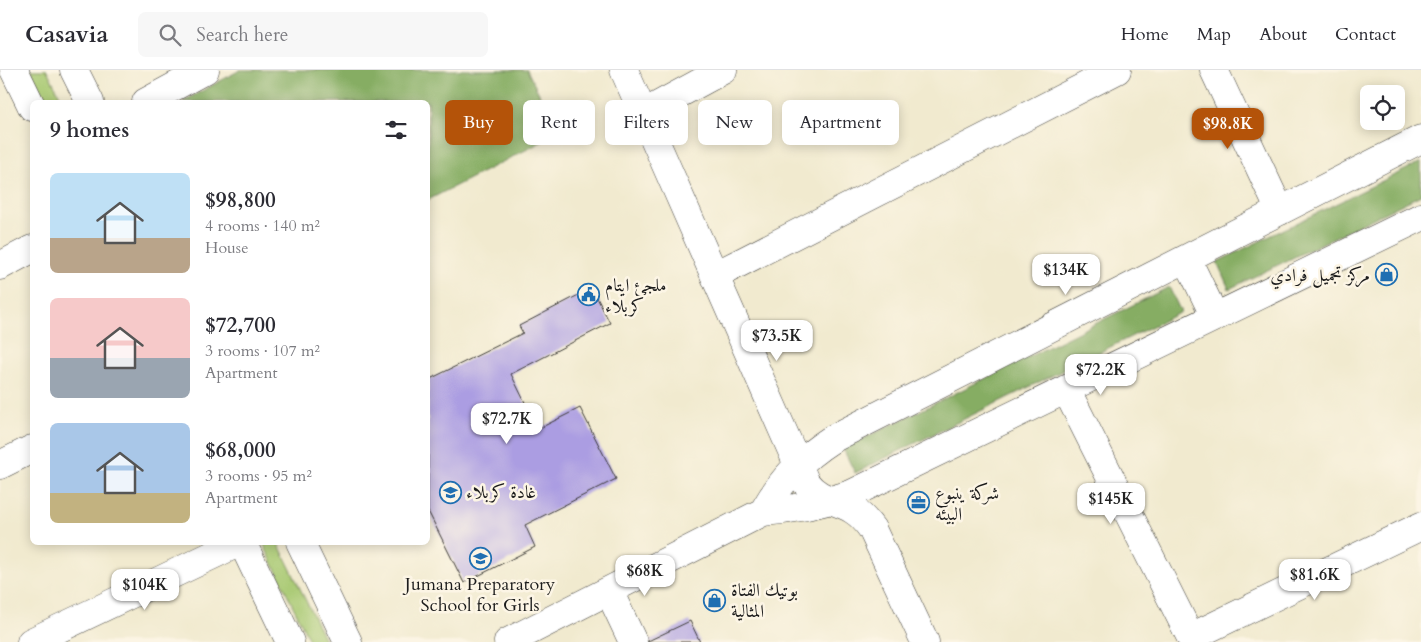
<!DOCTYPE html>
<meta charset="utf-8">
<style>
:root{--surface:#fff;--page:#f7f7f7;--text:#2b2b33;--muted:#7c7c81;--line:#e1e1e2;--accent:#b45309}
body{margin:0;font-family:Cardo,Amiri,serif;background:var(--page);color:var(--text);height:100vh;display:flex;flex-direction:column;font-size:19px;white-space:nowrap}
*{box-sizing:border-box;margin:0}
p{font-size:16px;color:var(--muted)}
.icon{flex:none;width:28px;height:28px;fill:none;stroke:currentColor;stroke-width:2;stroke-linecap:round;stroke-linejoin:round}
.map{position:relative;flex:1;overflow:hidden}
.panel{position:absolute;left:30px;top:30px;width:400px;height:445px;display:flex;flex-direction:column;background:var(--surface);border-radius:8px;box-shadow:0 2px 12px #0003}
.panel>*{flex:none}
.banner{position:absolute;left:445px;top:30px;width:475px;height:45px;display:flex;gap:10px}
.controls{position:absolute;left:1360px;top:15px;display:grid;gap:10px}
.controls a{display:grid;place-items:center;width:45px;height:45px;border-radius:8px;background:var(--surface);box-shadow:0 2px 12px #0003;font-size:25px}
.price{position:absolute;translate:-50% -42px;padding:0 11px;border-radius:10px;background:#fff;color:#222;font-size:16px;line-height:32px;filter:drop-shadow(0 1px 2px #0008)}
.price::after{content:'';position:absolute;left:50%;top:30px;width:15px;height:11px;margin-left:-8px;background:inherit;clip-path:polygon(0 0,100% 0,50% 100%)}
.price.selected{background:var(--accent);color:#fff}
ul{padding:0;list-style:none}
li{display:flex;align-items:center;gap:15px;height:125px;padding:0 20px}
li span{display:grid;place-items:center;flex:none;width:140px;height:100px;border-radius:8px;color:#555}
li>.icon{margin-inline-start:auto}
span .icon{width:60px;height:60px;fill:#fffc;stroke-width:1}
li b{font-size:21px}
h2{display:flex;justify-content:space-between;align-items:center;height:60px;padding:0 20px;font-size:21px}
.chip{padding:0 18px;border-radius:8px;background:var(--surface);box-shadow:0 2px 12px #0003;font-size:18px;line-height:45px}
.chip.selected{background:var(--accent);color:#fff}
header{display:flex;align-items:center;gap:30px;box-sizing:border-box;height:70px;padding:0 25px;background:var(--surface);border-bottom:1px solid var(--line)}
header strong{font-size:24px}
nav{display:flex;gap:28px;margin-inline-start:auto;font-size:18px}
.search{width:350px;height:45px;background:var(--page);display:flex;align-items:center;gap:12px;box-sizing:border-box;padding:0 18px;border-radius:8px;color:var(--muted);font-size:19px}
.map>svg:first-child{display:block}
.green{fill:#a8c972;stroke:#627247}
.forest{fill:#86ad64;stroke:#516440}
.building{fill:#ab9de2}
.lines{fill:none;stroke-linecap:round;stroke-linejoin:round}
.minor-casing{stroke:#3c3b37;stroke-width:29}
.major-casing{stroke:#3c3b37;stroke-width:29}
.minor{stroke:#fff;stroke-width:28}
.major{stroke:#fff;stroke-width:28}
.labels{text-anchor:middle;stroke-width:5;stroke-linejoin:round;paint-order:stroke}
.poi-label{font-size:18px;fill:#1c1c1c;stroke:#fcf5e5;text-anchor:start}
</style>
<header>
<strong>Casavia</strong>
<div class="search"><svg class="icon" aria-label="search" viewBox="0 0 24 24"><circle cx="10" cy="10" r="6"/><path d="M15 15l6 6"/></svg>Search here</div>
<nav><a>Home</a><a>Map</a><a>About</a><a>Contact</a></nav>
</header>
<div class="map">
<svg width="1421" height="572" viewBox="0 0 1421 572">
<rect width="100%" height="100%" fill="#fcf5e5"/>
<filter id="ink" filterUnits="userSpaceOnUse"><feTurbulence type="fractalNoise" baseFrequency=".02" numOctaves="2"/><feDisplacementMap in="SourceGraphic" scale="10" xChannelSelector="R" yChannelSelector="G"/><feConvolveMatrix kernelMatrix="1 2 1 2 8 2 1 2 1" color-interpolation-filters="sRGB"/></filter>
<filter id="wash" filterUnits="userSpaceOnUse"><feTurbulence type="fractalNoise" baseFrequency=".0096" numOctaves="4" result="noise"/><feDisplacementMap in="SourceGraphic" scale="20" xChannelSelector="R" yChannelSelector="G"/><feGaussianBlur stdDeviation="1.12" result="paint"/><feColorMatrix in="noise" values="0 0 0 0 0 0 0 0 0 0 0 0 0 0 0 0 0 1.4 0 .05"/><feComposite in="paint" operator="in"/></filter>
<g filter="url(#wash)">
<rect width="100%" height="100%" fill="#f1eacf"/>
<path class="green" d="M31 0H47L63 32H47Z
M263 473H278L326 572H310Z"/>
<path class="forest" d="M240 0H527L559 63 428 130V32H182Z
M1421 92V125L1229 219 1217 192Z
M1169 217 1181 242 855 403 843 379Z"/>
<g id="blocks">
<path class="building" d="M592 218 610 253 511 304 538 359 580 338 616 409 525 455 535 477 464 513 428 441V310L523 263 519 256Z
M690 551 700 572H648V571Z"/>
</g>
</g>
<g filter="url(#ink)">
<use href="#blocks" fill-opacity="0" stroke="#3c3b37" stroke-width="1"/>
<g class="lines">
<defs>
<path id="minor" d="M624 0 806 413C820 431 835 429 853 440 861 445 867 452 872 459L925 572
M1214 0 1280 141
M146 32 205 0
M644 43 723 0
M1187 189 1215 247
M0 196 32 179
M716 205 1117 0
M1066 319 1193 572
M0 395 32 379
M763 442C781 410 801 389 832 369L1421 69
M609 521 633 572
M1191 567 1421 456
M31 572 240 472
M508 572 763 442C794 440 821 434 851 424L1421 147"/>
<path id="major" d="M14 0 32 37
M74 0 90 32
M242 472 290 572
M300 472 348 572"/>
</defs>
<use href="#minor" class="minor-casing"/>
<use href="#major" class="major-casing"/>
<use href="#minor" class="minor"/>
<use href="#major" class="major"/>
</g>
</g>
<defs>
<symbol id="shop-ring" viewBox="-11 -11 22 22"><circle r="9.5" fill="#fcf5e5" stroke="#1f6fb2" stroke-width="1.5"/><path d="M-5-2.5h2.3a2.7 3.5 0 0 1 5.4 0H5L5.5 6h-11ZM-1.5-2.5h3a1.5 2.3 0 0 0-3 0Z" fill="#1f6fb2"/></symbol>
<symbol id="civic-ring" viewBox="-11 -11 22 22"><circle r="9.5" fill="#fcf5e5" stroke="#1f6fb2" stroke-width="1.5"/><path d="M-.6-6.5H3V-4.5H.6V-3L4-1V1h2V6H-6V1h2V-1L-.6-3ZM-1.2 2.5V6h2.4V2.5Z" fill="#1f6fb2"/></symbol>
<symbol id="school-ring" viewBox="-11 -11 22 22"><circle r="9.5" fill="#fcf5e5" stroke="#1f6fb2" stroke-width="1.5"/><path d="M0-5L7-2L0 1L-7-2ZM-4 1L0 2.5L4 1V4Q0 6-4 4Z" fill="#1f6fb2"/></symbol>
<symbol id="office-ring" viewBox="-11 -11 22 22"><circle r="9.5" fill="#fcf5e5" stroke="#1f6fb2" stroke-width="1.5"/><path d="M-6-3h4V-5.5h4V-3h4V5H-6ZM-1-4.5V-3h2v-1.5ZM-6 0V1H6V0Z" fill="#1f6fb2"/></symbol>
</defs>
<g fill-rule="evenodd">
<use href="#shop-ring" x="1374" y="192" width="25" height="25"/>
<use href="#civic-ring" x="576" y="212" width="25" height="25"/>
<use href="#school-ring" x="438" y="410" width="25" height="25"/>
<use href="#office-ring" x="906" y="420" width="25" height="25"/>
<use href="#school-ring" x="468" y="476" width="25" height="25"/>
<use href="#shop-ring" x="702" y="518" width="25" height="25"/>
</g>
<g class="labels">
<g class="poi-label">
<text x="1370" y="211" text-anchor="end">مركز تجميل فرادي</text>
<text x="605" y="221">ملجئ ايتام<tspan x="605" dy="21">كربلاء</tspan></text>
<text x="466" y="428">غادة كربلاء</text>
<text x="935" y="429">شركة ينبوع<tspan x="935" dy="21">البيئه</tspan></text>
<text x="480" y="520" text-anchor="middle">Jumana Preparatory<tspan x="480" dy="21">School for Girls</tspan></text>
<text x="731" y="526">بوتيك الفتاة<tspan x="731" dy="21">المثالية</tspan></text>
</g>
</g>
</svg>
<div class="controls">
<a><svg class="icon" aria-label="locate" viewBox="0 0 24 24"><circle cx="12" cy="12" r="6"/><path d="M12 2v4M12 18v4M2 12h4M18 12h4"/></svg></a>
</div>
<b class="price selected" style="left:1228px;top:80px">$98.8K</b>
<b class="price" style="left:1066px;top:226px">$134K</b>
<b class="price" style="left:777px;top:292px">$73.5K</b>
<b class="price" style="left:1101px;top:326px">$72.2K</b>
<b class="price" style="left:507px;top:375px">$72.7K</b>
<b class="price" style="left:1111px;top:455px">$145K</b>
<b class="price" style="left:645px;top:527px">$68K</b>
<b class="price" style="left:1315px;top:531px">$81.6K</b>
<b class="price" style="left:145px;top:541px">$104K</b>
<div class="banner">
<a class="chip selected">Buy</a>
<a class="chip">Rent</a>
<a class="chip">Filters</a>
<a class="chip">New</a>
<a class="chip">Apartment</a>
</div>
<section class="panel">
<h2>9 homes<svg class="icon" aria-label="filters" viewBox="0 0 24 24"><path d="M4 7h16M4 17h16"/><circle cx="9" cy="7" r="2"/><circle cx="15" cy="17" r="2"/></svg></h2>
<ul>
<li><span style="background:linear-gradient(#bfe0f5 65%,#b9a48a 0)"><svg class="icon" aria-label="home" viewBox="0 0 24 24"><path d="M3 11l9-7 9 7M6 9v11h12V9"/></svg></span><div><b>$98,800</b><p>4 rooms · 140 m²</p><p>House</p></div></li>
<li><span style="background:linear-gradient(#f6c9c9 60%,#9aa5b1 0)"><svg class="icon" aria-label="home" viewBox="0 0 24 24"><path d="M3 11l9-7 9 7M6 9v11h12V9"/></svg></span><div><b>$72,700</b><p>3 rooms · 107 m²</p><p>Apartment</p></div></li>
<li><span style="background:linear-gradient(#a9c7e8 70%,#c2b280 0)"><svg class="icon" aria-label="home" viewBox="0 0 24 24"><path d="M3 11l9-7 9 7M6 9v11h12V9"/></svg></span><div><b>$68,000</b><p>3 rooms · 95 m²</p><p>Apartment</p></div></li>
</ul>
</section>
</div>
